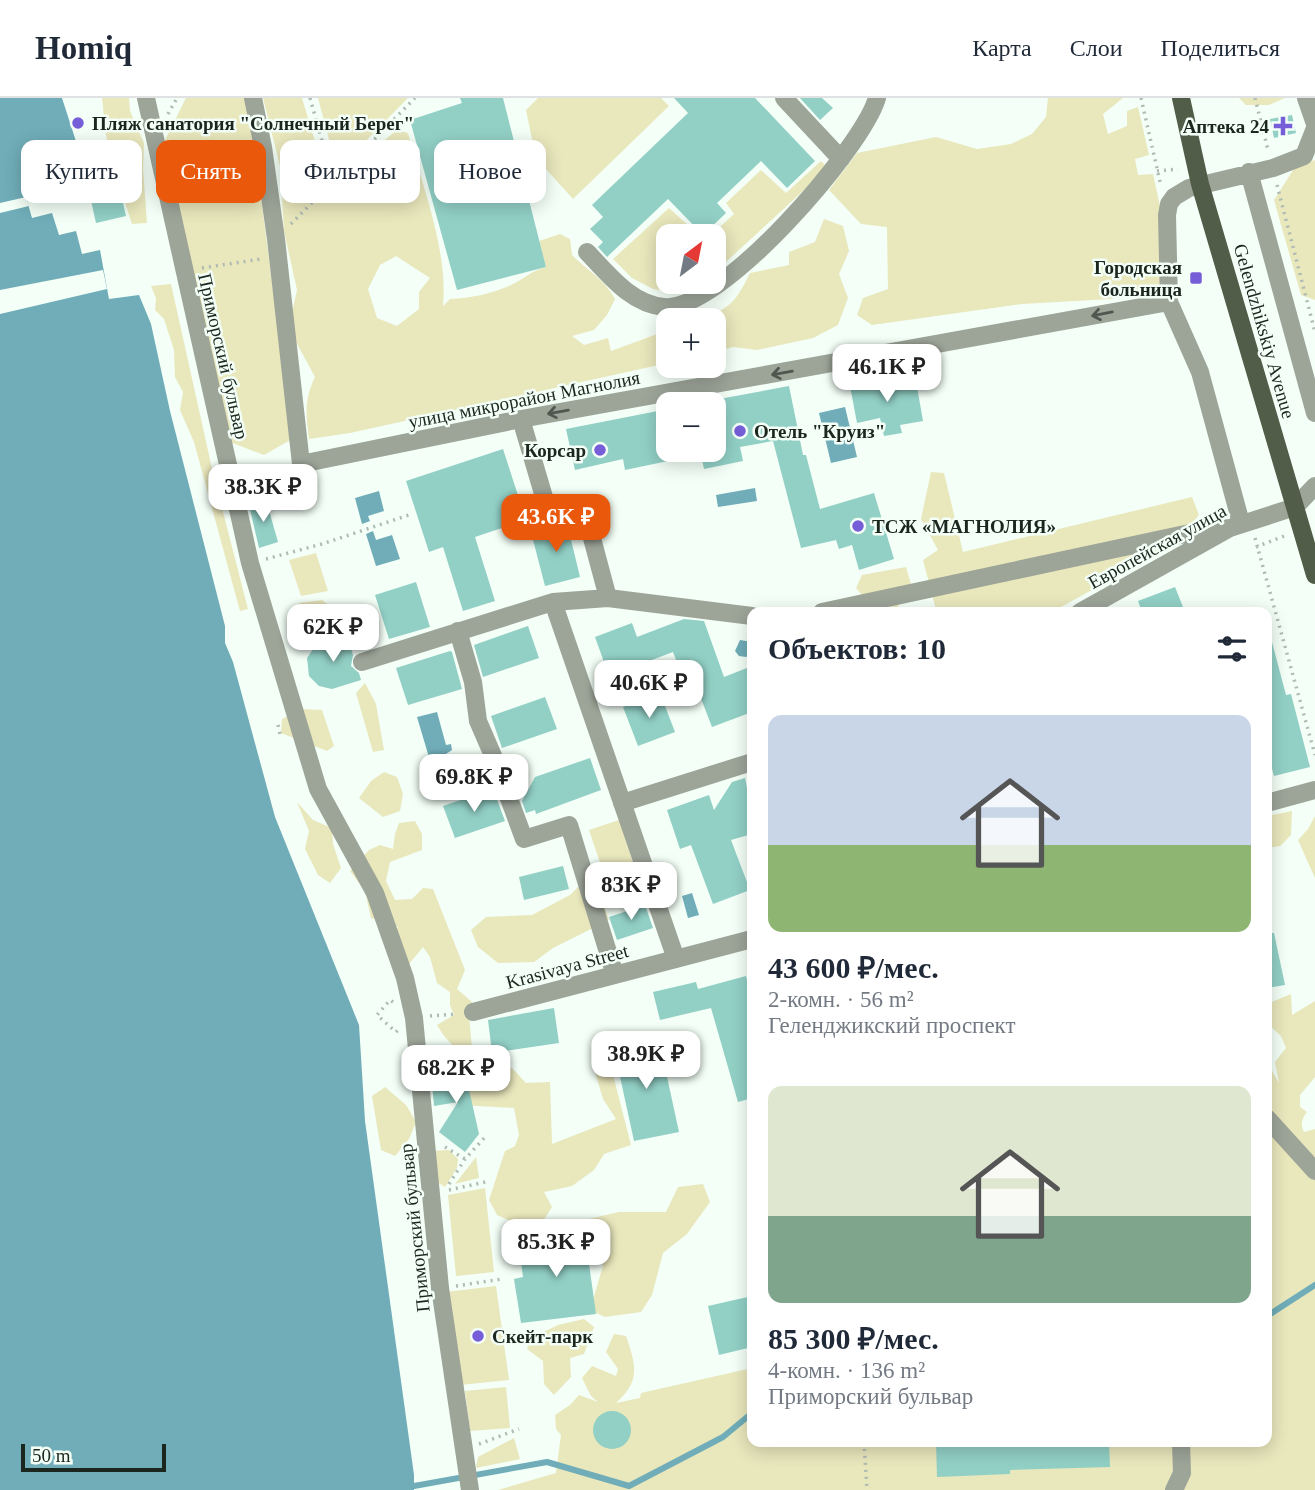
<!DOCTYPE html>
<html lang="ru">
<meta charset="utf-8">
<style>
:root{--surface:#fff;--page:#f6f6f7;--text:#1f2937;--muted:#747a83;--line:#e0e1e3;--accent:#ea580c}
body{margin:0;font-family:"Times New Roman",serif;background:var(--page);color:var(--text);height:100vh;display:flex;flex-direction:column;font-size:26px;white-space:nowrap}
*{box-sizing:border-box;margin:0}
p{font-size:23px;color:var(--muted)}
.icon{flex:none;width:38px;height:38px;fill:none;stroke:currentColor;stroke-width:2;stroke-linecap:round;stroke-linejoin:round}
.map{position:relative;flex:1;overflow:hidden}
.drawer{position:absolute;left:747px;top:509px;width:525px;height:840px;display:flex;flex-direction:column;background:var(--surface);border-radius:14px;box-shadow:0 4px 18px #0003}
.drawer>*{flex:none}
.hud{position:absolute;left:21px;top:42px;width:621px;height:63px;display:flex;gap:14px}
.needle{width:46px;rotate:32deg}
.buttons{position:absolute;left:656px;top:126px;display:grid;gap:14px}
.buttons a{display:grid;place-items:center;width:70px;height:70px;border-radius:14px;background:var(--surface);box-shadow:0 4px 18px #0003;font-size:35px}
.scale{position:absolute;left:21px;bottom:18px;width:145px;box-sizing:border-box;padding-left:7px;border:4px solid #1b261f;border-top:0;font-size:19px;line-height:24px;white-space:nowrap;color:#1b261f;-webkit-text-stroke:5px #f3fff7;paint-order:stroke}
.price{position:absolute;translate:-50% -60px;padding:0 16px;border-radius:14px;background:#fff;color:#222;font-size:23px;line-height:46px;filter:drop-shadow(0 2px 4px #0008)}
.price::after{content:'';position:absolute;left:50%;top:42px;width:21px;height:16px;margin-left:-10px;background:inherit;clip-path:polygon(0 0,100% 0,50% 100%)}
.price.on{background:var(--accent);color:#fff}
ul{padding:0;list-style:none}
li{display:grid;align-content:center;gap:14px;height:371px;padding:0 21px}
li span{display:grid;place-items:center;height:217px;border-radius:14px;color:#555}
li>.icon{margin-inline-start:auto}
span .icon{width:126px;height:126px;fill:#fffc;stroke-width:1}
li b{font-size:30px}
h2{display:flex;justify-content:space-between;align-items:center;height:84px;padding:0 21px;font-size:30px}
.tag{padding:0 24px;border-radius:14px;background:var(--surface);box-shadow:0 4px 18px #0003;font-size:24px;line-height:63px}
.tag.on{background:var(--accent);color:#fff}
header{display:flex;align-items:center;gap:42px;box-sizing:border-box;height:98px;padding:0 35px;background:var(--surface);border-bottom:2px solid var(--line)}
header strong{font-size:33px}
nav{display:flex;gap:38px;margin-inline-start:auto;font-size:24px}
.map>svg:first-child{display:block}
.green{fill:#e9e7bc;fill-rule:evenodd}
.water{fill:#70adb8}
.pier{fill:#f3fff7}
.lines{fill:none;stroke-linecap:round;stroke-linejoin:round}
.stream{stroke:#70adb8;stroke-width:6}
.building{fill:#92d0c6}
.path{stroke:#aebab2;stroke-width:3.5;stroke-dasharray:2 5;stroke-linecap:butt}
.minor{stroke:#9da498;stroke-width:18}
.major{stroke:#515d48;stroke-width:18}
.oneway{stroke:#4f584f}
.poi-dot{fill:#765ed8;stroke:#f3fff7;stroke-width:2.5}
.labels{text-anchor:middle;stroke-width:5;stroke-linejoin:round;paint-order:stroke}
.poi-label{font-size:19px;font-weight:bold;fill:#1b261f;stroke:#f3fff7;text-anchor:start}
.street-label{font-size:19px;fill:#1b261f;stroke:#f3fff7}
</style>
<header>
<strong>Homiq</strong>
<nav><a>Карта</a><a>Слои</a><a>Поделиться</a></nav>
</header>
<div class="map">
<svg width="1315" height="1392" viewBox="0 0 1315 1392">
<rect width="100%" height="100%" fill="#f3fff7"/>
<path class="green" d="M102 0H129L130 13 144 45 143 71 147 125 132 126C122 95 112 65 105 33 103 22 104 11 102 0Z
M186 0H246L256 52 213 45 170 60 164 44Z
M263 0H302L328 87 335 92 351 87 366 62 381 45 397 32 408 35C423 90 448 152 443 208L450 201C471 200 491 196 511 187 524 181 531 173 546 169L539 143 560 136 570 141 572 157C587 172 604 181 615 201L607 217 594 232 572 238 584 247 608 240 611 253 668 232V265L350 335 309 341C306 316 304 302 315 279L296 244 292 215 297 192 284 133 280 68ZM396 158 430 180 419 194V211L397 228 377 220 368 191 380 167Z
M318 0H408L337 72Z
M538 0H661L669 8 573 101 536 60 526 12Z
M1048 0H1123L1103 16 1108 36 1127 28V13L1138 9 1149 57 1135 61 1138 77 1153 76 1160 108 1165 188 1111 201 1022 206 872 227 857 217 863 200 888 191 887 129 861 126 829 92 857 55 936 39 977 51 1011 46 1032 36 1046 19Z
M1239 0H1285L1269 7H1246Z
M189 56 200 59 204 79 224 75 258 76 292 341 264 357 227 343 175 102 176 88 171 87 170 77Z
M1315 62V202L1301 197 1274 102 1295 69Z
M821 63 828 70 714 175V138H710L734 116 726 105 761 72 786 95Z
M669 110 700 138H668V184H699L680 195 653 191 632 180 613 161Z
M824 121 843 128 849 153 839 176 848 200 838 227 813 240 757 252 733 249 714 254V222H699C731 210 735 205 750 175L789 167V154L815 144Z
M171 186 213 375 248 511 240 513 194 344 180 312 183 294 175 279 174 252 164 221 155 212 156 200 151 188Z
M931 374 944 375 963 454 1192 399 1199 417 1171 448 1052 514H932L936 512 923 462 938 452 921 421Z
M316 455 328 493 301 498 289 462Z
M906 469 911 486 895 514H862L867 503 856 490 862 477Z
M322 502 337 514 328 534 303 536 293 527 299 505Z
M365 585 376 606 384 652 373 654 356 595Z
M302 611 322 612 334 648 327 653 281 635 282 621Z
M384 674 397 679 403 696 400 713 383 719 359 700 371 683Z
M297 704 313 722 332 730 333 746 341 770 330 785 318 777 305 751 309 733Z
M1292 713 1291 737 1280 748 1267 750V718Z
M1315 718V780L1298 742 1308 731Z
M619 722 640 785 610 794 589 732Z
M415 723 422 736V752L390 764 386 783 395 802 412 801 423 790 433 791 465 872 457 891 472 904 469 918 472 950 479 953V967L469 982 512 970 526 985 550 984 552 1046 616 1021 603 1001 595 974 610 965 631 1047 604 1056 594 1072 572 1088 544 1094 552 1109 536 1134 497 1117 489 1102 505 1053 515 1048 519 1037 514 1010 458 1007C452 987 450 970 456 951L444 938 437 927 454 917 450 907V894L437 885 430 859 423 849 409 866 397 861 390 848 398 829 371 820 365 793 350 773 369 752 380 747 393 751 395 736 399 725Z
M583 784 601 798 609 822 553 850 534 864 498 865 478 849 471 832 486 819 532 817 570 797Z
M1291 896 1292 917 1315 903V979L1300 997V1009L1307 1014C1302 1020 1300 1027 1304 1034L1315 1031V1392H498L556 1375 561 1337 556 1331 555 1317 570 1307 579 1297 598 1304 591 1298 582 1280 592 1268 616 1278 618 1271 606 1254 614 1236 626 1238C636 1268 641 1282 616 1305L640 1300 641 1295 752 1270V1344H1267V964L1279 985 1275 964 1286 950 1281 938 1267 925V906Z
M385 989 406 1007 416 1024 409 1041 395 1058 381 1052 372 998Z
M449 1052 458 1061 457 1070 445 1089 436 1083 432 1053Z
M476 1059 479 1080 455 1086Z
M703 1086 710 1104 687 1136 663 1155 652 1197 641 1214 605 1219 590 1212 603 1168 585 1122 619 1114H666L678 1089Z
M485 1090 494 1174 456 1178 448 1097Z
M496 1188 509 1282 460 1287 446 1194Z
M584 1221 594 1229 584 1256 570 1260 571 1279 554 1297 544 1286 543 1263 527 1251 531 1240 558 1227Z
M506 1289 510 1330 470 1333 465 1293Z
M514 1340 520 1361 476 1370 478 1359Z"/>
<path class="water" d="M0 0H62L84 68 26 99 32 120 52 115 59 137 76 133 82 156 100 152 109 201 139 197 151 226 170 313 225 528V545L233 564 275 719 359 927 365 1023 414 1377V1392H0Z
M845 309 857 359 831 365 819 315Z
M755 390 757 403 718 409 716 397Z
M379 393 384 413 368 418 370 423 362 426 355 400Z
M373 433 376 442 392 437 400 461 376 468 366 436Z
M740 542 752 544V556L746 559 739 558 735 553Z
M437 614 446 647 451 646 452 652 446 656 445 662 431 666 417 619Z
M692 795 699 817 688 820 682 798Z"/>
<path class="pier" d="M26 99 29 108 0 115V105Z
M103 172 107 191 0 216V192Z"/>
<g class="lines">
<path class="stream" d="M1267 1218 1315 1187
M414 1388 547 1364 629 1388 723 1339 752 1315"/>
</g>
<path class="building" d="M460 0H503L546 169 457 192 410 22 462 5Z
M674 0H755L815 63 787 90 761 63 717 105 726 115 703 137 668 101 607 159 598 149 603 144 590 131 603 119 592 107 688 15Z
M800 0H822L833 10 820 22Z
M1292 17 1296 35 1274 40 1270 21Z
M116 74 126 118 96 125 86 80Z
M888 281 890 288 916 283 923 323 900 327 902 335 884 338 880 320 857 325 850 288Z
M789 288 803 357H806L820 411 874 395 894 461 859 472 852 447 839 451 836 442 801 450 773 343 740 349 743 363 704 371 700 352H714V302Z
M668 311V363L625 372 623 361 575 372 566 331Z
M503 351 526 422 475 439 495 503 463 513 443 449 429 454 406 383Z
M266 402 278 444 259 450 249 407Z
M567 425 580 479 545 488 531 434Z
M416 484 430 529 389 541 375 497Z
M1175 489 1185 514H1142L1138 503Z
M684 521 704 523 724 579 752 568V614L712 629 687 564 678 567 673 554 609 578 595 539 632 525 637 539Z
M528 528 539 560 483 579 474 547Z
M347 537 353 557 351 568 359 575 361 582 332 591 319 588 309 578 307 560 316 547Z
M1272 544 1286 597 1291 596 1310 669 1274 678 1267 652V545Z
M450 553 452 554 462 591 408 607 396 570Z
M660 595 675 634 638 648 623 609Z
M545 599 557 631 502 650 491 618Z
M590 660 601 692 536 716 535 712 526 715 522 703 535 679Z
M745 680 747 690 752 688V736L731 742 750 792 713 806 691 747 680 751 667 712 709 697 714 712 732 684Z
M493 691 505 723 455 740 443 708Z
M563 768 569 791 524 802 519 779Z
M645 807 653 830 617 842 609 819Z
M1267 835H1274L1285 887 1267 890Z
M746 878 752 901V1000L738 1004 711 910 660 922 653 894 696 884 698 891Z
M554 910 559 945 492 955 488 922Z
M659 942 679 1034 634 1043 614 951Z
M461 956 479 1036 465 1054 439 1034 458 1004 434 1008 432 984Z
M584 1130 596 1216 521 1225 514 1181 523 1179 519 1149 548 1145 547 1135Z
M752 1198V1249L719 1257 708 1208Z
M593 1332a19 19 0 1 1 38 0a19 19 0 1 1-38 0Z
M936 1344H1109L1110 1369 1010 1372V1376L937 1379Z"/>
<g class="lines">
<path class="path" d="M310 0 333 82
M1141 0 1161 88
M1255 0 1268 52
M168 16 177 0
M1157 73 1178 71
M1277 87 1315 234
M291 126 415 0
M202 170 261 161
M1255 440 1315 657
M1256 449 1287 437
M266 461 322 446 412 416
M278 627 280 636
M393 904 390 902 377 917 396 934 398 932
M430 918 457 916
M445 1049 465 1061
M449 1086 465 1061 486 1038
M449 1092 490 1083
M456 1188 502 1181
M864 1344 867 1392
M479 1346 519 1331"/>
<path class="minor" d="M146 0 250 465 318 691 375 795 405 880 414 920 440 1190 470 1392
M253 0 263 49 276 141 301 366 521 321 1169 204
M784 0 841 61
M1306 0 1315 26
M1249 74 1315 315
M587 154C609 177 631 206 664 209 719 215 862 51 877 0
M521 321 544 399
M585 414 608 500
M1241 425 1200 274 1169 204 1167 117 1169 106 1174 99 1189 90 1273 70 1304 58 1315 30
M553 504 676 861
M822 514 1185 436 1230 430
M1080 514 1230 430 1295 409 1315 388
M458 533 473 584 478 623 494 660 524 741 569 727 615 877
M362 564 553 504 608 500 752 518
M622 705 752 664
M1267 705 1315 692
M473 914 752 841
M1267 1020 1315 1073
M1174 1392 1182 1375 1181 1344"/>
<path class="major" d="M1181 0 1200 86 1315 477"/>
</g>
<defs><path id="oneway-shaft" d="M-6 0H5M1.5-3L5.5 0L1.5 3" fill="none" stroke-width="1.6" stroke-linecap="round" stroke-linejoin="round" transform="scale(1.75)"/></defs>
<g class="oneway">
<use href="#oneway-shaft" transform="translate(1102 216) rotate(169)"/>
<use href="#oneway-shaft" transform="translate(782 275) rotate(170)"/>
<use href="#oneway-shaft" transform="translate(558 314) rotate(170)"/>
</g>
<g class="poi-dot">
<circle cx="78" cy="25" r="7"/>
<path d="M1279.5 17.5h7v7h7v7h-7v7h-7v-7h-7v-7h7z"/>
<rect x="1189" y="173" width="14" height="14" rx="3.5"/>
<circle cx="740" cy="333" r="7"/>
<circle cx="600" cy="352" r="7"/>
<circle cx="858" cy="428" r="7"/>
<circle cx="478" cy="1238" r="7"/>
</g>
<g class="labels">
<g class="poi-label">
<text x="92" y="32">Пляж санатория "Солнечный Берег"</text>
<text x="1269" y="35" text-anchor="end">Аптека 24</text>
<text x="1182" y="176" text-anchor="end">Городская<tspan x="1182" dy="22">больница</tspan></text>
<text x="754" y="340">Отель "Круиз"</text>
<text x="586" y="359" text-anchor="end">Корсар</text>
<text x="872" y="435">ТСЖ «МАГНОЛИЯ»</text>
<text x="492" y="1245">Скейт-парк</text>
</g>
<g class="street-label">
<text transform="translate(1265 233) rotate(74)" y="7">Gelendzhikskiy Avenue</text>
<text transform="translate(224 258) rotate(77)" y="7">Приморский бульвар</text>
<text transform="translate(524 301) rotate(-11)" y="7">улица микрорайон Магнолия</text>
<text transform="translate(1157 448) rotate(-29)" y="7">Европейская улица</text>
<text transform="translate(567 868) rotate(-15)" y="7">Krasivaya Street</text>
<text transform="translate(414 1130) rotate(-96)" y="7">Приморский бульвар</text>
</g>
</g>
</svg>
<div class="buttons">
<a><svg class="needle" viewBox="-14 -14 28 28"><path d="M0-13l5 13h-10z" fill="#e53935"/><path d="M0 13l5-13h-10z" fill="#747a83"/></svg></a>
<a>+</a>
<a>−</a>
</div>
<div class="scale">50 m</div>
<b class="price" style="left:887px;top:306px">46.1K ₽</b>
<b class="price" style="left:263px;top:426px">38.3K ₽</b>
<b class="price on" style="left:556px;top:456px">43.6K ₽</b>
<b class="price" style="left:333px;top:566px">62K ₽</b>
<b class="price" style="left:649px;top:622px">40.6K ₽</b>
<b class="price" style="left:474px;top:716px">69.8K ₽</b>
<b class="price" style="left:631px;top:824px">83K ₽</b>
<b class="price" style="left:646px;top:993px">38.9K ₽</b>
<b class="price" style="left:456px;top:1007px">68.2K ₽</b>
<b class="price" style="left:556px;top:1181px">85.3K ₽</b>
<div class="hud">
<a class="tag">Купить</a>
<a class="tag on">Снять</a>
<a class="tag">Фильтры</a>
<a class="tag">Новое</a>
</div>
<section class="drawer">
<h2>Объектов: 10<svg class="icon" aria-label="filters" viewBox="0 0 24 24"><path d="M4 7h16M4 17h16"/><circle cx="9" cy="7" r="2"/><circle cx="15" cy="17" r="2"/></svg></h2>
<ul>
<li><span style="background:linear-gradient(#c9d6e8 60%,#8fb573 0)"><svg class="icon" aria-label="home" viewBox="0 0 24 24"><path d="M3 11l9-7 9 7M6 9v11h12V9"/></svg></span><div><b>43 600 ₽/мес.</b><p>2-комн. · 56 m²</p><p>Геленджикский проспект</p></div></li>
<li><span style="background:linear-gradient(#dfe7d0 60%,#7fa58c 0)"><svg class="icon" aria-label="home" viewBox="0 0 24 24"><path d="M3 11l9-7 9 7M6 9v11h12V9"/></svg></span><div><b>85 300 ₽/мес.</b><p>4-комн. · 136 m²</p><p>Приморский бульвар</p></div></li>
</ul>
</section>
</div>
